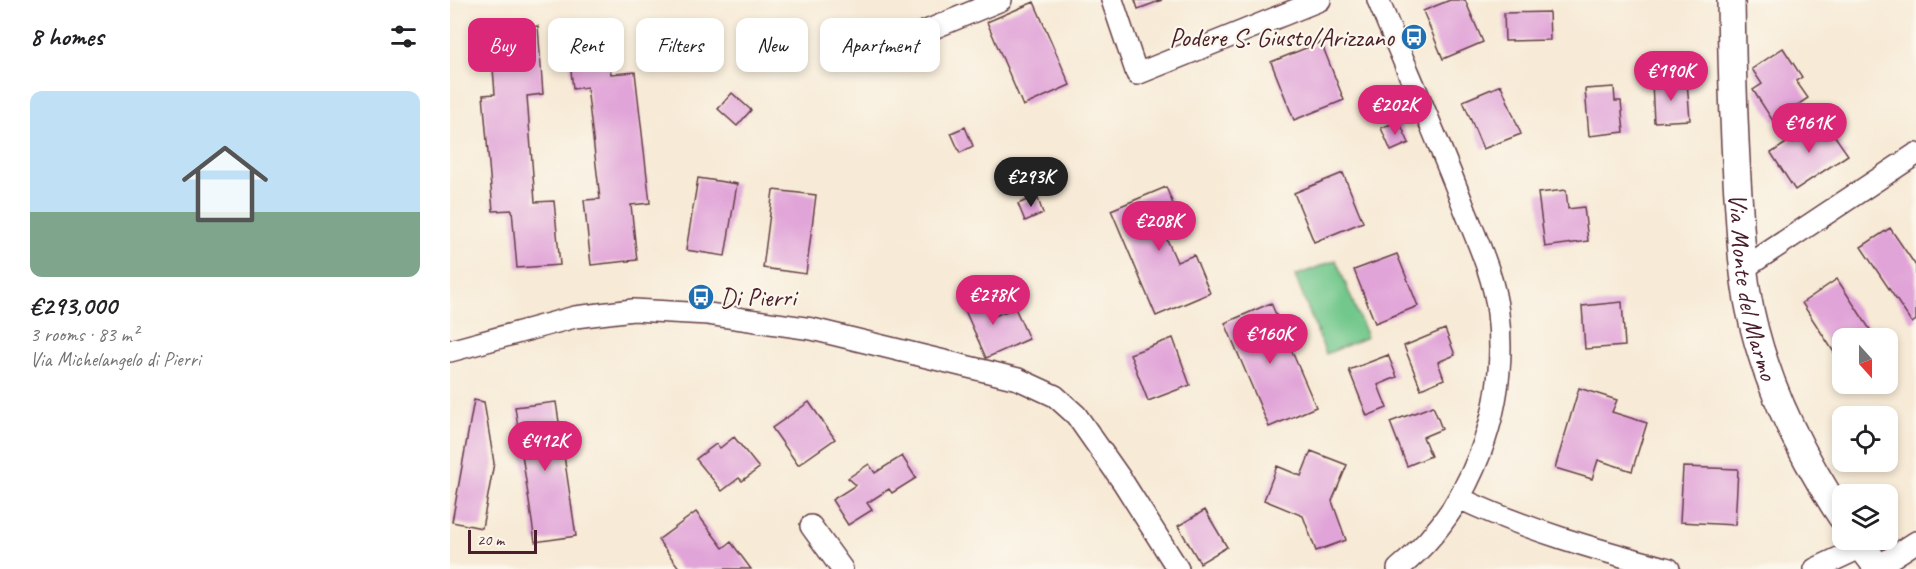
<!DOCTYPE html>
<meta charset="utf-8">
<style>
:root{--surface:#fff;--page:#f6f6f6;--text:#202124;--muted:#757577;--line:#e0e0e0;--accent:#db2777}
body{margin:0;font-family:Caveat,sans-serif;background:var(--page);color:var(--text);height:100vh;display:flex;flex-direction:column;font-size:22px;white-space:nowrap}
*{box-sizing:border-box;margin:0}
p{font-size:20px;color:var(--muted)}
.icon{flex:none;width:33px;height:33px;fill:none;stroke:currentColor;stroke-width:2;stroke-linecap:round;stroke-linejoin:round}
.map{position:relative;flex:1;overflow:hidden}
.side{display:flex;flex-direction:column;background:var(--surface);width:450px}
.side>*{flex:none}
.hud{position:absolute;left:18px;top:18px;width:570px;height:54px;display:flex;gap:12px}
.needle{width:39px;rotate:159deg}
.buttons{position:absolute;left:1382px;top:328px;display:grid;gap:12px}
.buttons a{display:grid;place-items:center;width:66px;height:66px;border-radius:12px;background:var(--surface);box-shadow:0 3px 9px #0003;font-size:30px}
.scale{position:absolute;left:18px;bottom:15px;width:69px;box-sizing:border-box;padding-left:6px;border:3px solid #4a1f2b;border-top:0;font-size:16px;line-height:21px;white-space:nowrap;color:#4a1f2b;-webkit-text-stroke:4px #fbf7ec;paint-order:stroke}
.price{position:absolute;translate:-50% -51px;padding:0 14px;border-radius:21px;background:var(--accent);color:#fff;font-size:20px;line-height:39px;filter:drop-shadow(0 2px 3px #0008)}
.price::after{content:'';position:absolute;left:50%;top:36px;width:18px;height:14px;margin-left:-9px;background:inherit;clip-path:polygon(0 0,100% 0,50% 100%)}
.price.selected{background:#222;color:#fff}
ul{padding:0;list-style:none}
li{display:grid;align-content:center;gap:12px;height:318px;padding:0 30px}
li+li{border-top:2px solid var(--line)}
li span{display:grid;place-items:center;height:186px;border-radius:12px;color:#555}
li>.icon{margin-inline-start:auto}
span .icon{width:108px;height:108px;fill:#fffc;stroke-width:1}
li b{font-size:26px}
h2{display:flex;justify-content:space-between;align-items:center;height:72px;padding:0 30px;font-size:26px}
.tag{padding:0 21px;border-radius:12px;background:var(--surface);box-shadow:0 3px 9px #0003;font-size:21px;line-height:54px}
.tag.selected{background:var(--accent);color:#fff}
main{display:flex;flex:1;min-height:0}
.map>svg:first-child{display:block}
.green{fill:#72c88c;stroke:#5e745c;stroke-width:1.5}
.building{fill:#e1a4d8}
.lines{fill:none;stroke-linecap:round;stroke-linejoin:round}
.minor-casing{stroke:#643d45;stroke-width:24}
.tertiary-casing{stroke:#643d45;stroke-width:30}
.minor{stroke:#fff;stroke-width:21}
.tertiary{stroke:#fff;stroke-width:27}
.labels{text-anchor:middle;stroke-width:4.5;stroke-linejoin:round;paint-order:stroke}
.poi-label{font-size:26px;fill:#4a1f2b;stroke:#fbf7ec;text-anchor:end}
.street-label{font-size:26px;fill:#4a1f2b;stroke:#fbf7ec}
</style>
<main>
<section class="side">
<h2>8 homes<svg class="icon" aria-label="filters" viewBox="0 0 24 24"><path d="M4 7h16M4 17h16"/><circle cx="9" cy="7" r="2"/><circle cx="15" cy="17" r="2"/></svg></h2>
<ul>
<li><span style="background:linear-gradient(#bfe0f5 65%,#7fa58c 0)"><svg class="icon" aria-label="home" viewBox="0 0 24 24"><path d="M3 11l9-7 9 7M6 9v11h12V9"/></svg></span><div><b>€293,000</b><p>3 rooms · 83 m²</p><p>Via Michelangelo di Pierri</p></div></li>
</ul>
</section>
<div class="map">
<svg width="1466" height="569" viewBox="0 0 1466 569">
<rect width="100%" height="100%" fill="#fbf7ec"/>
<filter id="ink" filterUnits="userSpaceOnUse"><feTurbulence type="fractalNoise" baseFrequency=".0167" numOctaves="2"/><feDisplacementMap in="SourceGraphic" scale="12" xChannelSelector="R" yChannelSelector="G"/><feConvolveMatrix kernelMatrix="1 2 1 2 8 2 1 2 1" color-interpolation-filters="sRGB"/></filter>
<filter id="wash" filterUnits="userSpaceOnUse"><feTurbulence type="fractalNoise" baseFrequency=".008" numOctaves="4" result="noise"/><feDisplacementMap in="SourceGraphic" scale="24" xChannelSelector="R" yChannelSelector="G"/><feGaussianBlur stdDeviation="1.35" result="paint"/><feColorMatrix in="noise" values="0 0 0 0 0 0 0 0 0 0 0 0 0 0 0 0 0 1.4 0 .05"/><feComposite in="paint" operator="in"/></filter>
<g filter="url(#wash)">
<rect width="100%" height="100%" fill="#f7ead6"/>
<path class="green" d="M886 260 917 337 876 354 845 276Z"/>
<g id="blocks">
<path class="building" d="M685 0H712L688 9Z
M1000 0H1015L1033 42 993 59 973 11Z
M584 2 620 85 573 106 537 22Z
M1099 12 1100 40 1055 41 1054 13Z
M88 26 93 94 77 96 85 202 104 201 110 265 67 268 62 210 43 211 33 95 45 94 40 30Z
M155 30 161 74 185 72 200 203 181 205 187 260 141 265 134 200 150 199 137 87 123 89 117 34Z
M871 42 894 100 844 120 821 62Z
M1333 48 1352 77 1346 81 1358 98 1323 121 1303 90 1312 84 1302 69Z
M1237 81 1240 120 1204 122 1202 83Z
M1051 85 1071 134 1033 149 1013 101Z
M1164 87 1165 101H1171L1174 132 1139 136 1135 89Z
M282 93 301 110 287 126 268 109Z
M1373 119 1398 155 1345 190 1321 153Z
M949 121 959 143 941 151 931 128Z
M515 127 523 146 510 153 501 133Z
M893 173 913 222 864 242 844 193Z
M248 178 287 184 275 256 236 250Z
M716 187 733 228 715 235 727 262 744 255 760 293 706 316 661 210Z
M323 190 366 195 356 274 313 268Z
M1116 190 1118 209 1134 207 1138 241 1095 247 1088 193Z
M587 196 593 213 575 221 568 204Z
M1440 228 1466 266V320L1462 323 1411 247Z
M947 254 968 306 925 323 904 270Z
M1387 279 1423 334 1416 339H1392V354L1387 357 1352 303Z
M530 290 542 317 565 308 579 339 536 358 510 299Z
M1172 302 1175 346 1135 349 1132 306Z
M821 303 866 407 819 427 775 323Z
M995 329 1005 355 988 362 994 379 971 389 954 346Z
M723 338 740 385 698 401 680 354Z
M938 355 947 377 928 385 937 408 917 416 899 370Z
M1129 388 1167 400 1162 412 1197 423 1182 471 1148 460 1142 479 1105 468Z
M24 400 34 402 44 463 32 528 2 522Z
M106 402 126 536 85 542 65 407Z
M359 402 385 439 348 465 322 428Z
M983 406 992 429 973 437 981 456 957 466 940 422Z
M284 437 309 468 292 481 289 478 272 491 246 459 266 444 270 448Z
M861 451 897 465 882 501 896 540 866 551 853 516 814 500 827 466 851 476Z
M452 456 466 478 442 493 439 489 417 503 422 510 398 525 382 500 406 485 398 478 419 464 425 473Z
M1233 467 1288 469 1285 525 1230 522Z
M755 510 777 547 750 563 728 526Z
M246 512 273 548 281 542 301 569H230L208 540Z"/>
</g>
</g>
<g filter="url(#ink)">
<use href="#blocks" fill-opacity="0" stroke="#643d45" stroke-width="1.5"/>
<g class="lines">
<defs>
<path id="minor" d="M662 0 687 74 870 0
M928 0C957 70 988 139 1015 210 1028 243 1044 277 1048 313 1059 407 1022 509 948 569
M469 34 551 0
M1293 269 1466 154
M0 351 125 317 183 310 258 314 362 329 568 379 605 396 626 415 673 482 728 569
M1009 498C1076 530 1148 550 1219 569
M361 526 392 569
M1427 567 1466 542
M1365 569 1412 547"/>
<g id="tertiary">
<path id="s1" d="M1281 0C1282 70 1284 140 1289 210 1291 243 1293 277 1300 310 1316 385 1350 454 1392 517"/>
<path d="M1407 540 1429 569"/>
</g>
</defs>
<use href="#minor" class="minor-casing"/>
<use href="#tertiary" class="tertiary-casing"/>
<use href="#minor" class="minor"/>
<use href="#tertiary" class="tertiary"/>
</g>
</g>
<defs>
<symbol id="bus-disc" viewBox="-11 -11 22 22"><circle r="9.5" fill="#1f6fb2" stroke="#fbf7ec"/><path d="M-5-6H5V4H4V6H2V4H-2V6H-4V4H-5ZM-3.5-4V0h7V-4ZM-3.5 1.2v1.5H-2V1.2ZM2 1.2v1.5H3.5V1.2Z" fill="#fff"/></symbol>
</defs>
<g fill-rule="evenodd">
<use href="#bus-disc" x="949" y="22" width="30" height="30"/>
<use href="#bus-disc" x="236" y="282" width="30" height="30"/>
</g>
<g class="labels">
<g class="poi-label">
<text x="944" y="46">Podere S. Giusto/Arizzano</text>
<text x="270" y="306" text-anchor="start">Di Pierri</text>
</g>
<g class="street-label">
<text dy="9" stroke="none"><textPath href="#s1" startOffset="288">Via Monte del Marmo</textPath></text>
</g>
</g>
</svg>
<div class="buttons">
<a><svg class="needle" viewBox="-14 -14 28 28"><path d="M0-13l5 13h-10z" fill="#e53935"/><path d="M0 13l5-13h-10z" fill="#757577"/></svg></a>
<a><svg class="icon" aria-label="locate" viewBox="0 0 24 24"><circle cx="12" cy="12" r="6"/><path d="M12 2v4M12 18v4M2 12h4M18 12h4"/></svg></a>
<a><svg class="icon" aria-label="layers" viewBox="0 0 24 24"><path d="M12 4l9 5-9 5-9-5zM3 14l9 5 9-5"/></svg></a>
</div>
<div class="scale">20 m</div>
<b class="price" style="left:1221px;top:102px">€190K</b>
<b class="price" style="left:945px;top:136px">€202K</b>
<b class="price" style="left:1359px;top:154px">€161K</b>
<b class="price selected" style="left:581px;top:208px">€293K</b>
<b class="price" style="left:709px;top:252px">€208K</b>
<b class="price" style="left:543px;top:326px">€278K</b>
<b class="price" style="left:820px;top:365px">€160K</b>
<b class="price" style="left:95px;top:472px">€412K</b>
<div class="hud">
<a class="tag selected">Buy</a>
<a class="tag">Rent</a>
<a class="tag">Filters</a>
<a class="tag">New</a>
<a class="tag">Apartment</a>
</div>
</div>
</main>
